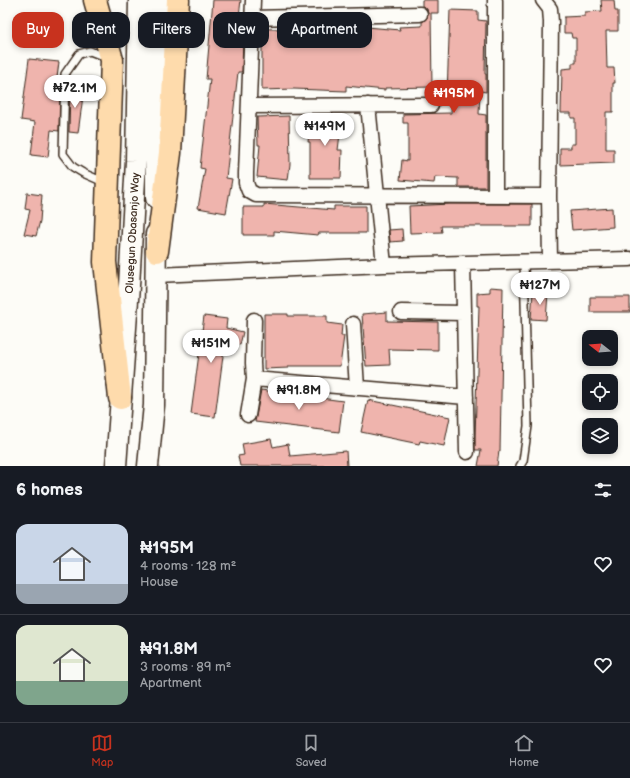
<!DOCTYPE html>
<meta charset="utf-8">
<style>
:root{--surface:#171b24;--page:#20242c;--text:#f1f3f6;--muted:#9ea1a6;--line:#363941;--accent:#c8321e}
body{margin:0;font-family:"Balsamiq Sans",sans-serif;background:var(--page);color:var(--text);height:100vh;display:flex;flex-direction:column;font-size:15px;white-space:nowrap}
*{box-sizing:border-box;margin:0}
p{font-size:13px;color:var(--muted)}
.icon{flex:none;width:22px;height:22px;fill:none;stroke:currentColor;stroke-width:2;stroke-linecap:round;stroke-linejoin:round}
.map{position:relative;height:466px;overflow:hidden}
.drawer{display:flex;flex-direction:column;background:var(--surface);flex:1}
.drawer>*{flex:none}
.banner{position:absolute;left:12px;top:12px;width:400px;height:36px;display:flex;gap:8px}
.needle{width:26px;rotate:287deg}
.controls{position:absolute;left:582px;top:330px;display:grid;gap:8px}
.controls a{display:grid;place-items:center;width:36px;height:36px;border-radius:8px;background:var(--surface);box-shadow:0 2px 6px #0003;font-size:20px}
.price{position:absolute;translate:-50% -34px;padding:0 9px;border-radius:14px;background:#fff;color:#222;font-size:13px;line-height:26px;filter:drop-shadow(0 1px 2px #0008)}
.price::after{content:'';position:absolute;left:50%;top:24px;width:12px;height:9px;margin-left:-6px;background:inherit;clip-path:polygon(0 0,100% 0,50% 100%)}
.price.current{background:var(--accent);color:#fff}
ul{padding:0;list-style:none}
li{display:flex;align-items:center;gap:12px;height:100px;padding:0 16px}
li+li{border-top:1px solid var(--line)}
li span{display:grid;place-items:center;flex:none;width:112px;height:80px;border-radius:12px;color:#555}
li>.icon{margin-inline-start:auto}
span .icon{width:48px;height:48px;fill:#fffc;stroke-width:1}
li b{font-size:17px}
h2{display:flex;justify-content:space-between;align-items:center;height:48px;padding:0 16px;font-size:17px}
.pill{padding:0 14px;border-radius:12px;background:var(--surface);box-shadow:0 2px 6px #0003;font-size:14px;line-height:36px}
.pill.current{background:var(--accent);color:#fff}
.dock{display:flex;justify-content:space-around;align-items:center;height:56px;border-top:1px solid var(--line);background:var(--surface);font-size:11px;color:var(--muted)}
.dock a{display:grid;justify-items:center;gap:2px}
.dock .current{color:var(--accent)}
.map>svg:first-child{display:block}
.building{fill:#efb4ad;stroke:#3b2a1e}
.lines{fill:none;stroke-linecap:round;stroke-linejoin:round}
.service-casing{stroke:#3b2a1e;stroke-width:10}
.minor-casing{stroke:#3b2a1e;stroke-width:17}
.secondary-casing{stroke:#3b2a1e;stroke-width:23}
.trunk-casing{stroke:#3b2a1e;stroke-width:25}
.service{stroke:#fdfcf7;stroke-width:7}
.minor{stroke:#fdfcf7;stroke-width:14}
.secondary{stroke:#fdfcf7;stroke-width:20}
.trunk{stroke:#fedbac;stroke-width:22}
.labels{text-anchor:middle;stroke-width:4;stroke-linejoin:round;paint-order:stroke}
.street-label{font-size:11px;fill:#3b2a1e;stroke:#fdfcf7}
</style>
<div class="map">
<svg width="630" height="466" viewBox="0 0 630 466">
<rect width="100%" height="100%" fill="#fdfcf7"/>
<filter id="ink" filterUnits="userSpaceOnUse"><feTurbulence type="fractalNoise" baseFrequency=".025" numOctaves="2"/><feDisplacementMap in="SourceGraphic" scale="8" xChannelSelector="R" yChannelSelector="G"/><feConvolveMatrix kernelMatrix="1 2 1 2 8 2 1 2 1" color-interpolation-filters="sRGB"/></filter>
<g filter="url(#ink)">
<path class="building" d="M213 0H241L237 33 243 34 242 72H238L226 178 232 179 226 213 198 208 205 169 200 168 210 79H206Z
M422 0H438V13H431L432 87 385 88V90L346 86V91L294 89 262 90V29L356 28V26L400 30 399 27 422 26V22L427 18 428 14 427 9 422 6Z
M601 0H614L615 11H618V31H606L607 68H614L615 83H613V112H606V149H614V163L560 165V148H571V144H575V118H571V113H561L562 69 572 68V63H576V38H572L571 33H564V17L585 16V12L602 11Z
M450 10 478 11V20L486 21 485 74H486V92L480 91 479 114 486 115V187H458V178L435 177 434 183 400 180 402 160 408 161V123H403V114L451 113 452 95H447Z
M29 59 59 62 56 85 60 86 59 131 51 130 48 157 31 155 35 122 21 120Z
M70 87 84 89 78 133 69 132Z
M311 114 342 118 338 150H342L341 178H310V142H308Z
M289 116 290 164 288 180 257 177 260 145H258L257 117Z
M27 193 42 195 40 221 36 236 24 234 30 210 25 209Z
M264 204 334 210V206H366V233H319L318 235 274 231V235H243V207H264Z
M450 204H532V226H441L442 232 410 233 409 206Z
M612 208 613 227 572 230 570 211Z
M402 229 403 241 390 242 389 230Z
M490 287 503 288 500 451H499L497 466H478L481 450H475V437L479 306H477V293L490 292Z
M533 292 548 293 546 320 531 319Z
M590 297H630V312H590Z
M387 312V321L438 322V350L389 349 390 365 366 366 362 314Z
M264 314H288V316H327V323L342 325 341 336H344L340 366H289V368L264 369Z
M204 316 227 319 226 328 243 332 240 345 225 341 215 417 191 414Z
M261 390 343 401 339 432 255 422Z
M368 400 450 417 444 446 420 441 419 444 361 432Z
M271 439 273 447 288 444 290 456 346 451 347 466H240L238 456 244 455 242 444Z"/>
<g class="lines">
<defs>
<path id="service" d="M106 183 83 173 73 167 63 154 65 74 79 54 90 51 108 58
M520 466 523 461 528 426 524 261"/>
<path id="minor" d="M253 0 246 173V183L249 191 256 195 549 196
M495 0V196
M543 0 550 9 551 22 549 196 550 261
M253 18 420 14
M368 105 384 265
M249 106 431 105
M463 263 467 452
M156 275 384 265 630 259
M401 312 464 313
M254 320 253 363 254 379 466 397
M353 324 357 388
M248 415 254 379"/>
<path id="secondary" d="M156 198V52L158 0
M116 466 129 286 136 161 139 0
M148 466 154 405 156 234"/>
<path id="trunk" d="M95 0 112 60 105 262 120 398
M157 251 170 153 178 0"/>
</defs>
<use href="#service" class="service-casing"/>
<use href="#minor" class="minor-casing"/>
<use href="#secondary" class="secondary-casing"/>
<use href="#trunk" class="trunk-casing"/>
<use href="#service" class="service"/>
<use href="#minor" class="minor"/>
<use href="#secondary" class="secondary"/>
<use href="#trunk" class="trunk"/>
</g>
</g>
<g class="labels">
<g class="street-label">
<text transform="translate(132 233) rotate(-87)" y="4">Olusegun Obasanjo Way</text>
</g>
</g>
</svg>
<div class="controls">
<a><svg class="needle" viewBox="-14 -14 28 28"><path d="M0-13l5 13h-10z" fill="#e53935"/><path d="M0 13l5-13h-10z" fill="#9ea1a6"/></svg></a>
<a><svg class="icon" aria-label="locate" viewBox="0 0 24 24"><circle cx="12" cy="12" r="6"/><path d="M12 2v4M12 18v4M2 12h4M18 12h4"/></svg></a>
<a><svg class="icon" aria-label="layers" viewBox="0 0 24 24"><path d="M12 4l9 5-9 5-9-5zM3 14l9 5 9-5"/></svg></a>
</div>
<b class="price" style="left:75px;top:109px">₦72.1M</b>
<b class="price current" style="left:454px;top:114px">₦195M</b>
<b class="price" style="left:325px;top:147px">₦149M</b>
<b class="price" style="left:540px;top:306px">₦127M</b>
<b class="price" style="left:211px;top:364px">₦151M</b>
<b class="price" style="left:299px;top:411px">₦91.8M</b>
<div class="banner">
<a class="pill current">Buy</a>
<a class="pill">Rent</a>
<a class="pill">Filters</a>
<a class="pill">New</a>
<a class="pill">Apartment</a>
</div>
</div>
<section class="drawer">
<h2>6 homes<svg class="icon" aria-label="filters" viewBox="0 0 24 24"><path d="M4 7h16M4 17h16"/><circle cx="9" cy="7" r="2"/><circle cx="15" cy="17" r="2"/></svg></h2>
<ul>
<li><span style="background:linear-gradient(#c9d6e8 75%,#9aa5b1 0)"><svg class="icon" aria-label="home" viewBox="0 0 24 24"><path d="M3 11l9-7 9 7M6 9v11h12V9"/></svg></span><div><b>₦195M</b><p>4 rooms · 128 m²</p><p>House</p></div><svg class="icon" aria-label="heart" viewBox="0 0 24 24"><path d="M12 20l-8-8c-3-5 5-10 8-4 3-6 11-1 8 4z"/></svg></li>
<li><span style="background:linear-gradient(#dfe7d0 70%,#7fa58c 0)"><svg class="icon" aria-label="home" viewBox="0 0 24 24"><path d="M3 11l9-7 9 7M6 9v11h12V9"/></svg></span><div><b>₦91.8M</b><p>3 rooms · 89 m²</p><p>Apartment</p></div><svg class="icon" aria-label="heart" viewBox="0 0 24 24"><path d="M12 20l-8-8c-3-5 5-10 8-4 3-6 11-1 8 4z"/></svg></li>
</ul>
</section>
<nav class="dock">
<a class="current"><svg class="icon" aria-label="map" viewBox="0 0 24 24"><path d="M3 6l6-2 6 2 6-2v14l-6 2-6-2-6 2zM9 4v14M15 6v14"/></svg>Map</a>
<a><svg class="icon" aria-label="saved" viewBox="0 0 24 24"><path d="M7 4h10v16l-5-4-5 4z"/></svg>Saved</a>
<a><svg class="icon" aria-label="home" viewBox="0 0 24 24"><path d="M3 11l9-7 9 7M6 9v11h12V9"/></svg>Home</a>
</nav>
